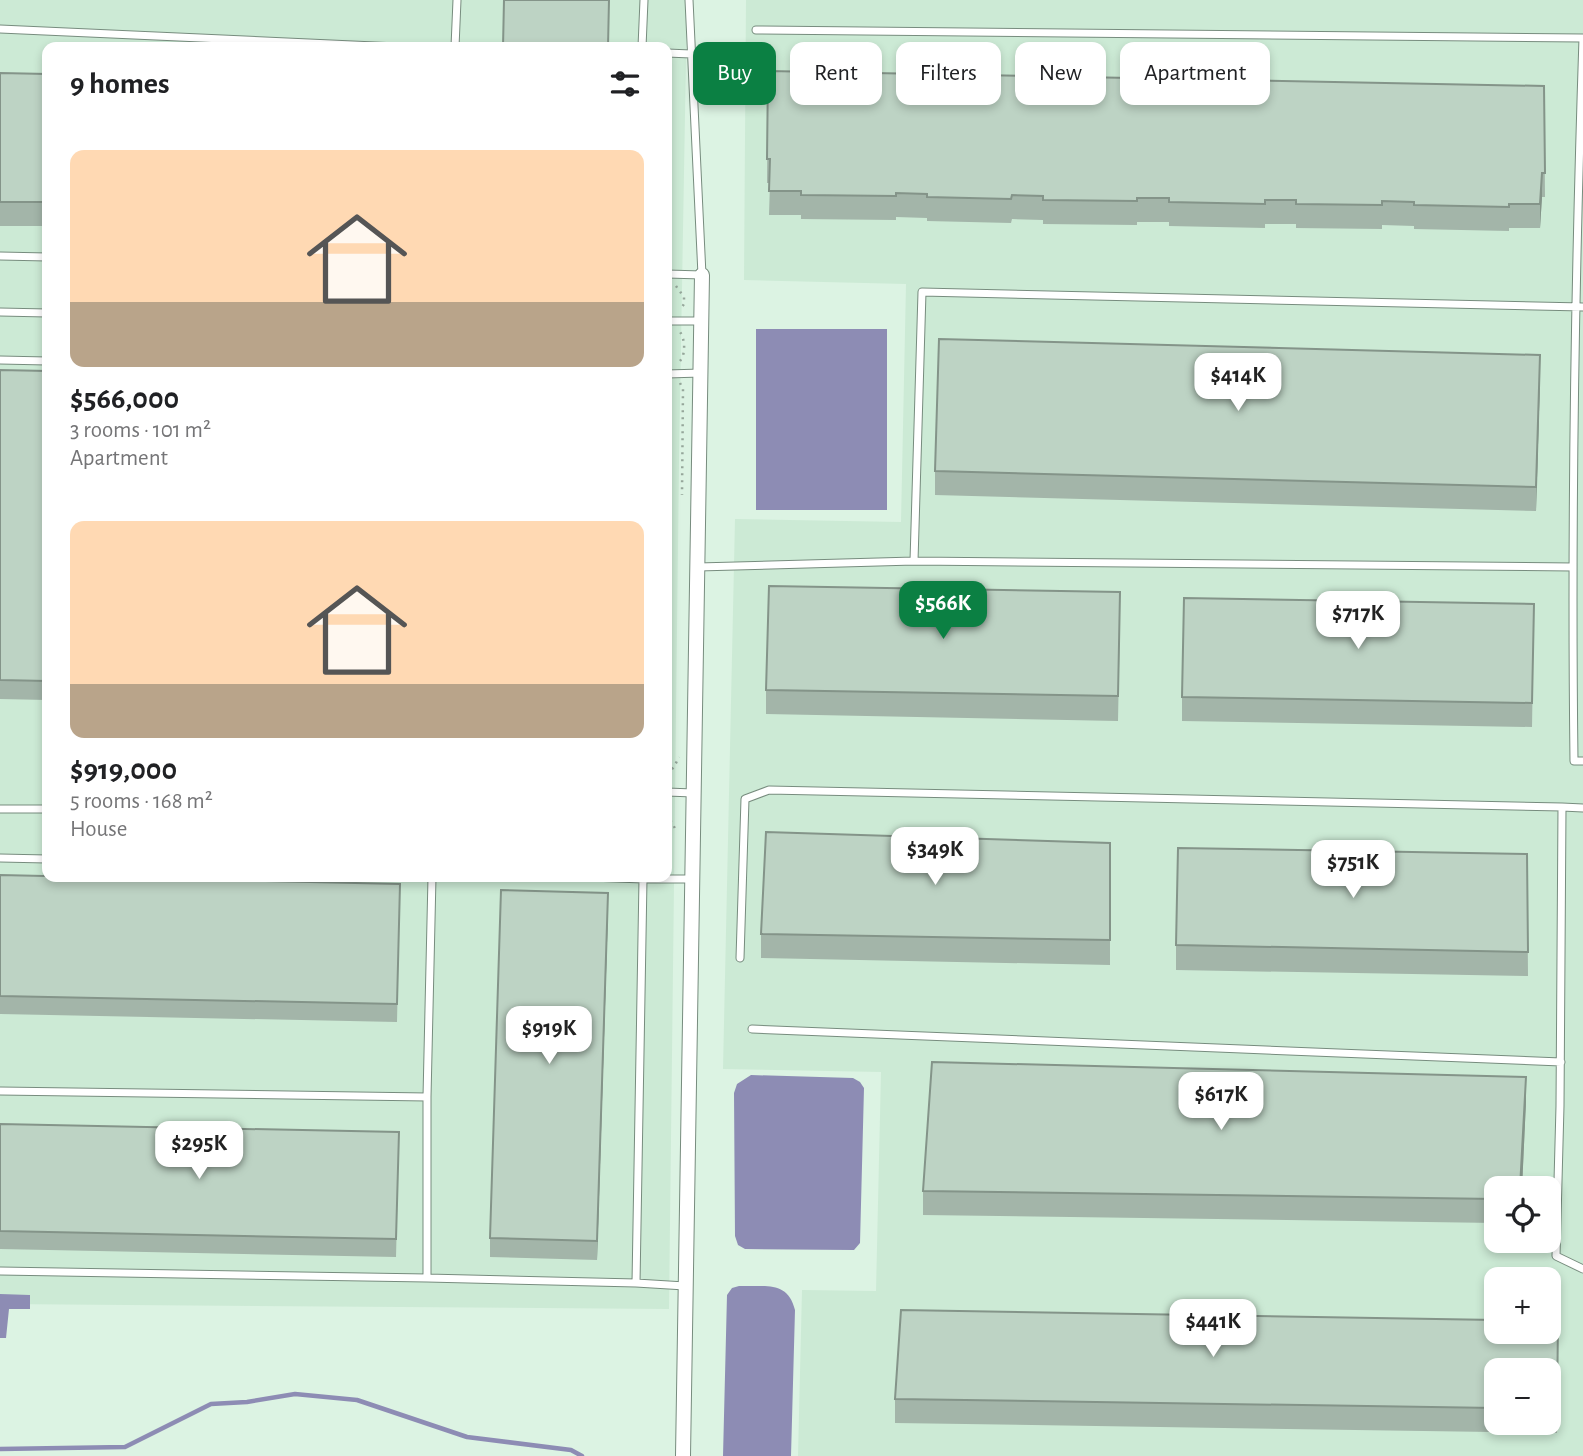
<!DOCTYPE html>
<meta charset="utf-8">
<style>
:root{--surface:#fff;--page:#f6f6f6;--text:#202124;--muted:#757577;--accent:#0b8043}
body{margin:0;font-family:"Alegreya Sans",sans-serif;background:var(--page);color:var(--text);height:100vh;display:flex;flex-direction:column;font-size:26px;white-space:nowrap}
*{box-sizing:border-box;margin:0}
p{font-size:23px;color:var(--muted)}
.icon{flex:none;width:38px;height:38px;fill:none;stroke:currentColor;stroke-width:2;stroke-linecap:round;stroke-linejoin:round}
.map{position:relative;flex:1;overflow:hidden}
.sheet{position:absolute;left:42px;top:42px;width:630px;height:840px;display:flex;flex-direction:column;background:var(--surface);border-radius:14px;box-shadow:0 4px 10px #0003}
.sheet>*{flex:none}
.hud{position:absolute;left:693px;top:42px;width:665px;height:63px;display:flex;gap:14px}
.buttons{position:absolute;left:1484px;top:1176px;display:grid;gap:14px}
.buttons a{display:grid;place-items:center;width:77px;height:77px;border-radius:14px;background:var(--surface);box-shadow:0 4px 10px #0003;font-size:35px}
.price{position:absolute;translate:-50% -60px;padding:0 16px;border-radius:14px;background:#fff;color:#222;font-size:23px;line-height:46px;filter:drop-shadow(0 2px 4px #0008)}
.price::after{content:'';position:absolute;left:50%;top:42px;width:21px;height:16px;margin-left:-10px;background:inherit;clip-path:polygon(0 0,100% 0,50% 100%)}
.price.on{background:var(--accent);color:#fff}
ul{padding:0;list-style:none}
li{display:grid;align-content:center;gap:14px;height:371px;padding:0 28px}
li span{display:grid;place-items:center;height:217px;border-radius:14px;color:#555}
li>.icon{margin-inline-start:auto}
span .icon{width:126px;height:126px;fill:#fffc;stroke-width:1}
li b{font-size:30px}
h2{display:flex;justify-content:space-between;align-items:center;height:84px;padding:0 28px;font-size:30px}
.pill{padding:0 24px;border-radius:14px;background:var(--surface);box-shadow:0 4px 10px #0003;font-size:24px;line-height:63px}
.pill.on{background:var(--accent);color:#fff}
.map>svg:first-child{display:block}
.built{fill:#ccead5;fill-rule:evenodd}
.water{fill:#8d8cb4}
.lines{fill:none;stroke-linecap:round;stroke-linejoin:round}
.stream{stroke:#8d8cb4;stroke-width:4.5}
.lane-casing{stroke:#778c7e;stroke-width:9}
.street-casing{stroke:#778c7e;stroke-width:16}
.path{stroke:#95a69a;stroke-width:2.5;stroke-dasharray:2 5;stroke-linecap:butt}
.lane{stroke:#fff;stroke-width:7}
.street{stroke:#fff;stroke-width:14}
.wall{fill:#a3b5a9;fill-rule:evenodd}
.shaded-wall{fill:#849489}
.building{fill:#bdd3c4;stroke:#849489;stroke-width:2}
</style>
<div class="map">
<svg width="1583" height="1456" viewBox="0 0 1583 1456">
<rect width="100%" height="100%" fill="#dcf3e3"/>
<path class="built" d="M0 0H687L679 461 669 1309 0 1304ZM47 47H667V877H47Z
M746 0H1583V1456H798L802 1290 876 1291 881 1072 723 1069 735 519 901 522 906 284 744 280ZM1496 1188H1549V1241H1496ZM1496 1279H1549V1332H1496ZM1496 1370H1549V1423H1496Z"/>
<path class="water" d="M756 329H887V510H756Z
M751 1075 853 1078 860 1082 864 1088 860 1243 854 1250 745 1249 738 1245 735 1236 734 1093 737 1084Z
M739 1286C764 1287 788 1280 795 1310L791 1456H723L727 1295 732 1288Z
M0 1294 30 1295V1309H9L6 1338H0Z"/>
<g class="lines">
<path class="stream" d="M0 1449 125 1447 211 1404 247 1402 295 1394 357 1400 467 1437 571 1450 582 1456"/>
<defs>
<path id="lane" d="M0 29 397 47
M756 30 1583 38
M1583 38C1575 279 1571 520 1574 761H1583
M455 47 457 0
M642 47 644 0
M667 53 691 54
M0 256 47 257
M667 274 702 275 689 0
M0 312 47 313
M667 321H701
M0 360 47 361
M667 374 701 373
M914 561 922 292 1583 307
M698 567 914 561 1573 567
M667 792 693 793
M1583 808 1562 807 1560 1106 1556 1256 1583 1269
M0 809H47
M0 858 47 859
M432 877 427 1097V1278L636 1283
M590 877 643 879
M740 958 745 799 769 790 1562 807
M752 1029 1561 1062
M0 1091 427 1097
M0 1271 427 1278
M685 1286 636 1283 643 879H692"/>
<path id="street" d="M683 1456 702 275"/>
</defs>
<use href="#lane" class="lane-casing"/>
<use href="#street" class="street-casing"/>
<path class="path" d="M676 286 684 297V304L680 310
M680 361C686 354 685 339 680 332
M680 383 683 389 682 495
M667 415H669L670 385
M667 774 674 767 679 757
M667 814 677 832"/>
<use href="#lane" class="lane"/>
<use href="#street" class="street"/>
</g>
<path class="wall" d="M768 71 1544 86 1545 197H1542L1540 228H1509V231L1414 229V226L1382 225V229L1296 228V224H1265V228L1169 226V222H1137V225L1043 224V220L1012 219 1011 223 927 221V218L896 217V220L801 219V215H769L770 183H767Z
M0 73 47 74V232H43V226H0Z
M0 370 47 371V700L0 699Z
M1540 379 1536 511 935 495V471Z
M1534 604 1532 727 1182 721V697Z
M1120 616 1118 721 766 714V690Z
M1110 843V965L761 958V934Z
M1527 854 1528 976 1176 970V945Z
M0 875 400 884 397 1022 0 1014Z
M608 911 597 1260 490 1257V1238Z
M1526 1101 1522 1188H1496V1223L923 1215V1191Z
M0 1124 399 1132 396 1257 0 1249Z
M1558 1321 1557 1433 895 1423V1399ZM1496 1370H1549V1423H1496Z"/>
<path class="shaded-wall" d="M1542 173V197L1540 228V204Z
M1540 355V379L1536 511V487Z
M608 893V911L597 1260V1241Z
M1526 1077V1101L1522 1188H1520Z"/>
<path class="building" d="M504 0H609L608 47H503Z
M768 71 1544 86 1545 173H1542L1540 204H1509V207L1414 205V202L1382 201V205L1296 204V200H1265V204L1169 202V198H1137V201L1043 200V196L1012 195 1011 199 927 197V194L896 193V196L801 195V191H769L770 159H767Z
M0 73 47 74V208L43 207V202H0Z
M939 339 1540 355 1536 487 935 471Z
M0 370 47 371V681L0 680Z
M769 586 1120 592 1118 696 766 690Z
M1184 598 1534 604 1532 703 1182 697Z
M766 832 1110 843V940L761 934Z
M1178 848 1527 854 1528 952 1176 945Z
M0 875 400 884 397 1004 0 996Z
M501 890 608 893 597 1241 490 1238Z
M932 1062 1526 1077 1520 1188H1496V1199L923 1191Z
M0 1124 399 1132 396 1239 0 1231Z
M901 1310 1496 1320V1332H1549V1321H1558L1557 1409H1549V1370H1496V1408L895 1399Z"/>
</svg>
<div class="buttons">
<a><svg class="icon" aria-label="locate" viewBox="0 0 24 24"><circle cx="12" cy="12" r="6"/><path d="M12 2v4M12 18v4M2 12h4M18 12h4"/></svg></a>
<a>+</a>
<a>−</a>
</div>
<b class="price" style="left:1238px;top:413px">$414K</b>
<b class="price on" style="left:943px;top:641px">$566K</b>
<b class="price" style="left:1358px;top:651px">$717K</b>
<b class="price" style="left:935px;top:887px">$349K</b>
<b class="price" style="left:1353px;top:900px">$751K</b>
<b class="price" style="left:549px;top:1066px">$919K</b>
<b class="price" style="left:1221px;top:1132px">$617K</b>
<b class="price" style="left:199px;top:1181px">$295K</b>
<b class="price" style="left:1213px;top:1359px">$441K</b>
<div class="hud">
<a class="pill on">Buy</a>
<a class="pill">Rent</a>
<a class="pill">Filters</a>
<a class="pill">New</a>
<a class="pill">Apartment</a>
</div>
<section class="sheet">
<h2>9 homes<svg class="icon" aria-label="filters" viewBox="0 0 24 24"><path d="M4 7h16M4 17h16"/><circle cx="9" cy="7" r="2"/><circle cx="15" cy="17" r="2"/></svg></h2>
<ul>
<li><span style="background:linear-gradient(#ffd9b3 70%,#b9a48a 0)"><svg class="icon" aria-label="home" viewBox="0 0 24 24"><path d="M3 11l9-7 9 7M6 9v11h12V9"/></svg></span><div><b>$566,000</b><p>3 rooms · 101 m²</p><p>Apartment</p></div></li>
<li><span style="background:linear-gradient(#ffd9b3 75%,#b9a48a 0)"><svg class="icon" aria-label="home" viewBox="0 0 24 24"><path d="M3 11l9-7 9 7M6 9v11h12V9"/></svg></span><div><b>$919,000</b><p>5 rooms · 168 m²</p><p>House</p></div></li>
</ul>
</section>
</div>
